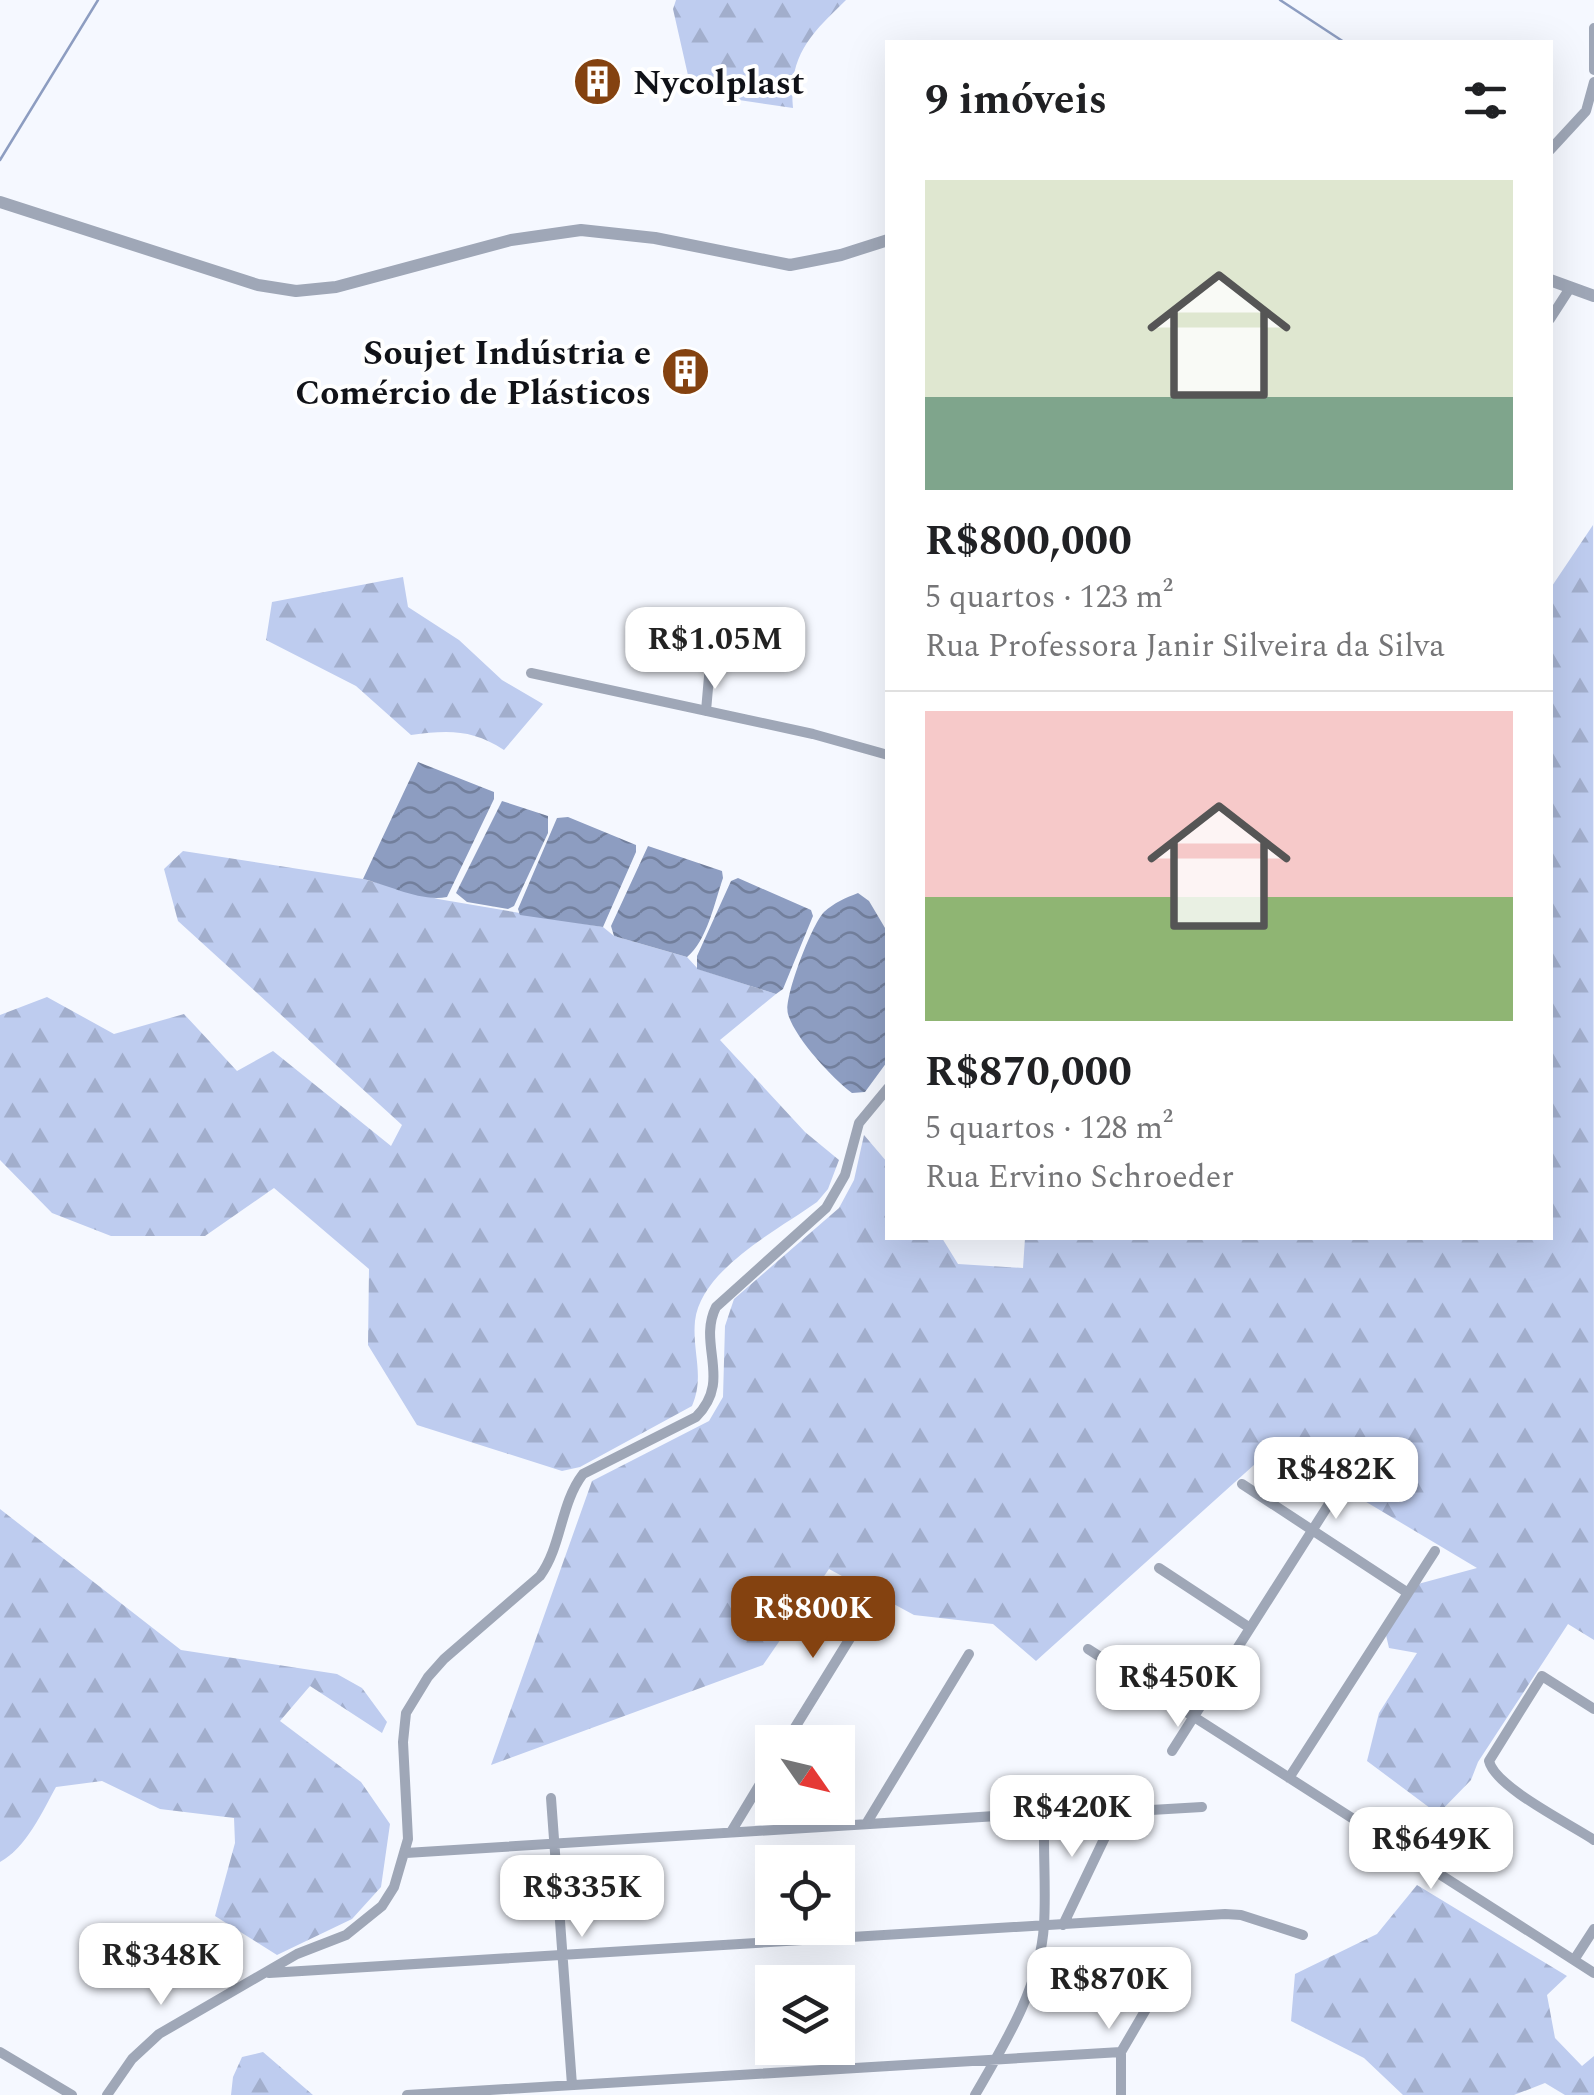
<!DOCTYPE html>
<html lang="pt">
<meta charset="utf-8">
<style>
:root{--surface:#fff;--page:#f2f2f2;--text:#202124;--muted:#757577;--line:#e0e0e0;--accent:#844210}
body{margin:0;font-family:Spectral,serif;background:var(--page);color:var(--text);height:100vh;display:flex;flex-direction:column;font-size:38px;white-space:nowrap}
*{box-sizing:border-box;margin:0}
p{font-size:32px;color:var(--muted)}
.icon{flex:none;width:55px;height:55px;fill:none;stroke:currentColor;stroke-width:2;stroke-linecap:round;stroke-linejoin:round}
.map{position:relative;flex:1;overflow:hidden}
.side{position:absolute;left:885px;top:40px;width:668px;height:1200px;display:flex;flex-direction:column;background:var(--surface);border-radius:0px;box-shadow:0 10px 40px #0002}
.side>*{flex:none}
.needle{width:65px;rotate:124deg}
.fabs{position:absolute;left:755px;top:1725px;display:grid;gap:20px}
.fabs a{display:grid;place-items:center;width:100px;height:100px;border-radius:0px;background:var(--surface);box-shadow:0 10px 40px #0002;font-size:50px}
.price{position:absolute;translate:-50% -85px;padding:0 22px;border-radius:20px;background:#fff;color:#222;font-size:32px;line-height:65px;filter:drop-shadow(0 2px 5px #0008)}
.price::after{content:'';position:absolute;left:50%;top:60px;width:30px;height:22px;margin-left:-15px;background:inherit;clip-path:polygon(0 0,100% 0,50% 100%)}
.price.selected{background:var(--accent);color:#fff}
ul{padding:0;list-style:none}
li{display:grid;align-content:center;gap:20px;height:530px;padding:0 40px}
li+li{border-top:2px solid var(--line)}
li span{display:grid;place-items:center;height:310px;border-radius:0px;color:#555}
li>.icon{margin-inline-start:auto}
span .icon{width:180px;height:180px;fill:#fffc;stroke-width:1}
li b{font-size:42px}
h2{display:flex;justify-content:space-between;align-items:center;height:120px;padding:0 40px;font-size:42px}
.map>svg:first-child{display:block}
.forest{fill:url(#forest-firs)}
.water{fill:url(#water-waves)}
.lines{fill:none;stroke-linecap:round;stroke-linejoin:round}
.stream{stroke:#8d9dc1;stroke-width:2.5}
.minor{stroke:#9fa7b7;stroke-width:10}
.tertiary{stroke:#9fa7b7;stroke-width:12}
.labels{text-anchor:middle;stroke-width:8;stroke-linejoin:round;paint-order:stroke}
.poi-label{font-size:35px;font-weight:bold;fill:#101218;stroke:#fff;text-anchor:start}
</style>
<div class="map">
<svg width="1594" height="2095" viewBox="0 0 1594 2095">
<defs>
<pattern id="forest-firs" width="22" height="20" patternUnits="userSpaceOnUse" patternTransform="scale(2.5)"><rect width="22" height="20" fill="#beccef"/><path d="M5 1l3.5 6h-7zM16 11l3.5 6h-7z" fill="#a2aecc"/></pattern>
<pattern id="water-waves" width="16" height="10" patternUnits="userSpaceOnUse" patternTransform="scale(2.5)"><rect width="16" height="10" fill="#8d9dc1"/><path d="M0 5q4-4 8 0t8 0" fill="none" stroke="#727f9c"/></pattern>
</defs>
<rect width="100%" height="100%" fill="#f5f8ff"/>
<path class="forest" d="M676 0H846C811 34 788 55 793 108L692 93 673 9Z
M1593 525 1594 1640 1568 1624 1478 1762 1471 1780 1438 1814 1367 1761 1379 1713 1417 1653 1389 1648 1386 1635 1418 1584 1477 1568 1274 1447 1036 1661 993 1624 914 1615 829 1569 763 1665 491 1765 592 1481 709 1421 723 1397 725 1326 734 1299 839 1208 854 1180 864 1135 887 1162 888 1238H942L958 1264 1023 1268 1025 1238H1550V589Z
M403 577 408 607 459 640 502 680 543 704 504 750C472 729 448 730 411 735L356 686 266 640 272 602Z
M183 851 363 879 438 899 603 927 614 936 687 957 698 969 776 994 720 1040 805 1132 839 1160 828 1189 817 1202C778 1230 701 1269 695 1321 692 1352 705 1376 692 1406L580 1467 562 1471 417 1425 368 1345 369 1269 274 1188 205 1236H111L52 1213 0 1160V1015L47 997 114 1034 184 1014 237 1071 273 1051 391 1146 402 1125 178 921 164 869Z
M0 1509 181 1650 337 1674 362 1688 387 1722 382 1733 310 1686 280 1721 361 1782 390 1824 381 1887 352 1919 277 1955 215 1916 235 1843 234 1818 160 1809 102 1781 56 1787C42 1812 27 1847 0 1862Z
M1417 1885 1567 1976 1547 1995 1555 2038 1582 2066 1594 2056V2095H1565L1545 2083 1514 2095H1403L1364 2058 1291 2021 1295 1974 1377 1934Z
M263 2052 313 2095H231L233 2077 242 2057Z"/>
<path class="water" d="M418 762 494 792V799L447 897C420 902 389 885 363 879Z
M502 801 548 816V833L514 906 508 909 467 902 456 893Z
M568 817 636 845V852L603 927 520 915 518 909 557 818Z
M648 846 722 871 723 878C715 901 707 941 687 957L614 936 611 926Z
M738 878 811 910 813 916 783 989 776 994 697 969V956L731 881Z
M858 893 869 901 888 933 887 1062 865 1092 852 1093C832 1078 795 1038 788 1014 783 999 812 924 824 912 834 903 845 898 858 893Z"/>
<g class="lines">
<path class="stream" d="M1280 0 1344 42
M0 160 98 0"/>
<path class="minor" d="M1594 28V70
M1550 150 1586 111 1594 82
M1550 319 1570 288
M531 673 813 734 888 755
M706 711 712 642
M1242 1484 1408 1593
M1159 1568 1250 1628
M1088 1649 1594 1973
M1594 1709 1542 1676 1489 1761C1495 1787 1570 1824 1594 1840
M786 1742 873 1601
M1172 1751 1336 1493
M1289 1778 1435 1551
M551 1798 572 2085
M866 1824 969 1654
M731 1832 772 1764
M406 1853 1044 1813
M1063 1925 1117 1812 1202 1807
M1574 1960 1594 1929
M269 1973 1225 1914 1241 1915 1303 1935
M0 2052 72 2095
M107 2095 132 2059 159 2034 297 1954 346 1935 382 1906 394 1887 408 1839 403 1742 406 1713 428 1677 444 1659 540 1576C562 1546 560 1504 583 1474L696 1417C733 1380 697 1345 716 1307L826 1208 845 1175 859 1123 888 1088
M407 2095 1121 2052
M975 2095C1005 2043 1040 1987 1044 1925 1047 1877 1040 1828 1048 1780
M1121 2095V2052L1159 1987"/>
<path class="tertiary" d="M0 202 258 285 296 291 336 287 511 240 581 230 655 238 790 265 841 255 888 240
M1550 280 1594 296"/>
</g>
<defs>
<symbol id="building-disc" viewBox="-11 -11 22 22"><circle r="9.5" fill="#844210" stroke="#fff"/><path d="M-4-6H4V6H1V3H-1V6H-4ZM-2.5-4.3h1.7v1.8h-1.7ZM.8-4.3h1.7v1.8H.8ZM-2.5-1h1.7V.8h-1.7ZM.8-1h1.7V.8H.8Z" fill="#fff"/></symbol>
</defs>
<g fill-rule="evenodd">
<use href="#building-disc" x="570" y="54" width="55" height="55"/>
<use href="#building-disc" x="658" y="344" width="55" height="55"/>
</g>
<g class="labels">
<g class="poi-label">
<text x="633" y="94">Nycolplast</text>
<text x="651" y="364" text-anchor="end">Soujet Indústria e<tspan x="651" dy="40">Comércio de Plásticos</tspan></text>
</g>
</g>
</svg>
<div class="fabs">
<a><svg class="needle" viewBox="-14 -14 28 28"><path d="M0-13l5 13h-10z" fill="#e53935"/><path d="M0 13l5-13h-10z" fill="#757577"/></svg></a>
<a><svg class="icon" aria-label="locate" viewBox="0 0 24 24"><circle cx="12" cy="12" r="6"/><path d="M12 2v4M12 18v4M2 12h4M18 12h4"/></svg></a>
<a><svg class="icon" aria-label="layers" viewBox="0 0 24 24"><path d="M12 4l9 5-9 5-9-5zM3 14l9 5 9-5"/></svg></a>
</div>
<b class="price" style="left:715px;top:692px">R$1.05M</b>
<b class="price" style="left:1336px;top:1522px">R$482K</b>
<b class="price selected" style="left:813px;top:1661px">R$800K</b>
<b class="price" style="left:1178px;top:1730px">R$450K</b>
<b class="price" style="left:1072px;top:1860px">R$420K</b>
<b class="price" style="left:1431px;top:1892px">R$649K</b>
<b class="price" style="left:582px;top:1940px">R$335K</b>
<b class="price" style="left:161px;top:2008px">R$348K</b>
<b class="price" style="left:1109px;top:2032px">R$870K</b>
<section class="side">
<h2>9 imóveis<svg class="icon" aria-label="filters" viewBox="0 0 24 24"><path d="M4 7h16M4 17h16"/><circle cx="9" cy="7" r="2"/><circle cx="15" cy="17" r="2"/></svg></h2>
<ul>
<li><span style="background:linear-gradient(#dfe7d0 70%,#7fa58c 0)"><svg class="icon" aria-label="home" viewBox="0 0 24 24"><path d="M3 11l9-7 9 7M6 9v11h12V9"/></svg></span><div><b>R$800,000</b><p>5 quartos · 123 m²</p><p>Rua Professora Janir Silveira da Silva</p></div></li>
<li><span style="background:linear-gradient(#f6c9c9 60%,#8fb573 0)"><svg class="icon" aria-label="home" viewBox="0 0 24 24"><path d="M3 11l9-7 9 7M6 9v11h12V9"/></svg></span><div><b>R$870,000</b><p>5 quartos · 128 m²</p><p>Rua Ervino Schroeder</p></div></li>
</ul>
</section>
</div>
